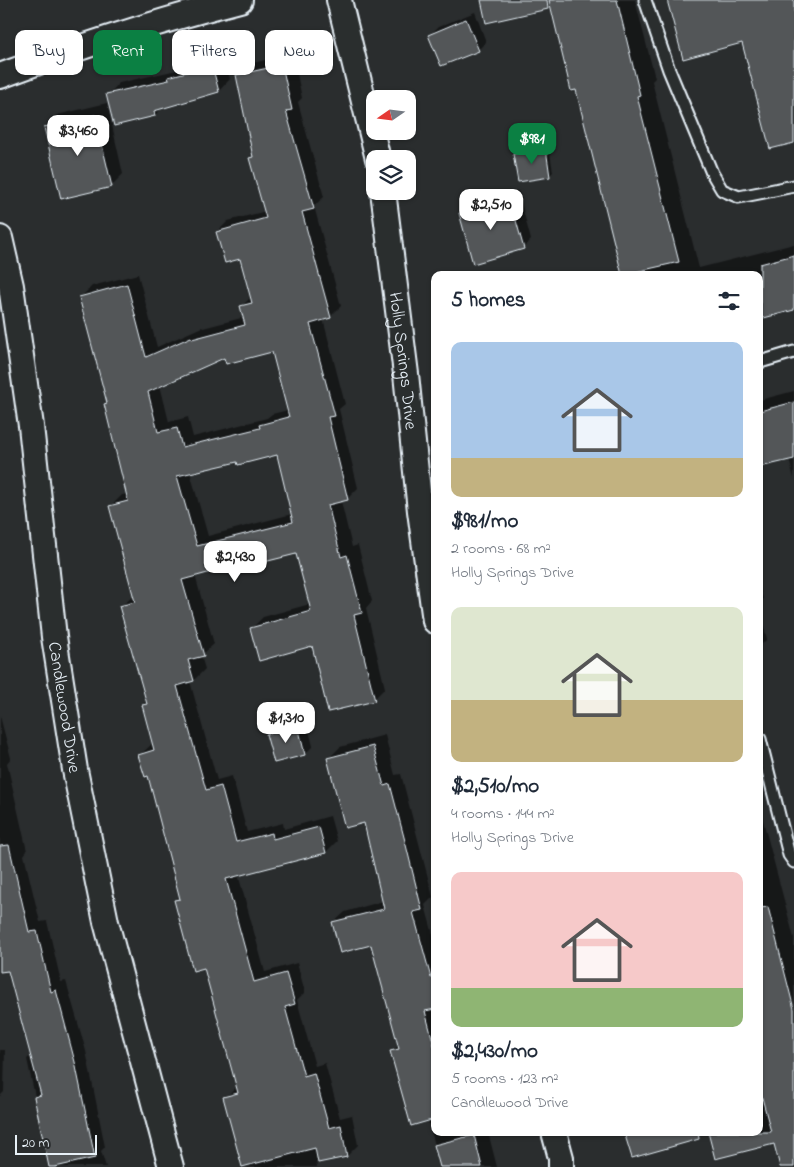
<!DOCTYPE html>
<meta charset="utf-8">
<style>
:root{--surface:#fff;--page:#f2f2f3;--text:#1f2937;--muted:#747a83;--accent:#0b8043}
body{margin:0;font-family:"Indie Flower",sans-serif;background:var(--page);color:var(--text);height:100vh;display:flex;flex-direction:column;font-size:19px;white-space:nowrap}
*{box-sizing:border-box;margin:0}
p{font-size:16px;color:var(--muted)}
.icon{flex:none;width:28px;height:28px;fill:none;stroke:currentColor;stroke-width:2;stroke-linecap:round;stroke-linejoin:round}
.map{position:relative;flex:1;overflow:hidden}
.sheet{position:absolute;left:431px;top:271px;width:332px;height:865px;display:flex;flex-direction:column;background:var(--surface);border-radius:10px;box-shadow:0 1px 4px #0004}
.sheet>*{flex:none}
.guide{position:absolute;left:15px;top:30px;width:341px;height:45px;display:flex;gap:10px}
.needle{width:32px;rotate:256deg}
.buttons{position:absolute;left:366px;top:90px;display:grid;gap:10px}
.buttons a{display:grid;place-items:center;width:50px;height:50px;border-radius:10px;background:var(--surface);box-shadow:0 1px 4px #0004;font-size:25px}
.scale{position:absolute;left:15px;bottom:12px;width:82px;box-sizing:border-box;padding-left:5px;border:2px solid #e8f1f8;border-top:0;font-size:14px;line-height:18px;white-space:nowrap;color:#e8f1f8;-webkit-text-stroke:4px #2a2d2e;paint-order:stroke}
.price{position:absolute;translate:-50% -42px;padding:0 11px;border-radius:10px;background:#fff;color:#222;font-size:16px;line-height:32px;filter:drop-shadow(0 1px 2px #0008)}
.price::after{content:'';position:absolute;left:50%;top:30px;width:15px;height:11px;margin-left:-8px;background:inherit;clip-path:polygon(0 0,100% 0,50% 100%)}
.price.on{background:var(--accent);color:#fff}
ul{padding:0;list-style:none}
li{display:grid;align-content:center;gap:10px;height:265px;padding:0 20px}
li span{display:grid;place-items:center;height:155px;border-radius:10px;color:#555}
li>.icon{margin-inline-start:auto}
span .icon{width:90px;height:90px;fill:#fffc;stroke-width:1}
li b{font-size:21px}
h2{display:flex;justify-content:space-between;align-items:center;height:60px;padding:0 20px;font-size:21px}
.pill{padding:0 18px;border-radius:10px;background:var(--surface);box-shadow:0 1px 4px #0004;font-size:18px;line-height:45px}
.pill.on{background:var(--accent);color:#fff}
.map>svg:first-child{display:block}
.shadow{fill:#0007;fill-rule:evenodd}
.building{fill:#535759;stroke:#e8f1f8;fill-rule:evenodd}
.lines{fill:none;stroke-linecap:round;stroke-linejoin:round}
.lane-casing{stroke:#e8f1f8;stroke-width:15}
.street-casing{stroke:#e8f1f8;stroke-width:28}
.lane{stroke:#2a2d2e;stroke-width:11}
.street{stroke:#2a2d2e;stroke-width:24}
.labels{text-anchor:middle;stroke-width:4;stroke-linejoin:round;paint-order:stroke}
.street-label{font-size:18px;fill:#e8f1f8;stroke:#2a2d2e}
</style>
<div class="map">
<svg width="794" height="1167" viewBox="0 0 794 1167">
<rect width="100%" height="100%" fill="#2a2d2e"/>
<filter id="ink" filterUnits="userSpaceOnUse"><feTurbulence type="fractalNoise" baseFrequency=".02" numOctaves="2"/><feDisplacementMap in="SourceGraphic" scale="10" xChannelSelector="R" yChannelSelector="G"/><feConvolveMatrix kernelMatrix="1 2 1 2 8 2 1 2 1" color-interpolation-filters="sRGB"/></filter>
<g filter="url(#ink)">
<path class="shadow" d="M550 0H635L655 78 652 81 699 268 794 244V309L760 318V275H624L577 88Z
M475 12 486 42 478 50 430 35 438 27Z
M293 54 302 98 298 102 324 197 314 206 341 306 330 317 323 319 345 404 339 409 358 488 347 499 341 501 352 547 358 545 372 601 366 608 385 688 374 699 313 645 252 628 263 617 310 604 297 553 260 558 195 575 214 644 201 656 205 669 194 680 190 681 217 780 232 776 247 832 283 823 284 829 330 816 337 841 326 852 238 874 265 972 297 963 305 992 297 1000 315 1066 325 1063 340 1118 352 1115 358 1145 347 1156 316 1162 317 1167H244L225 1098 238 1086 204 967 176 901 180 896 149 775 140 755 153 743 143 705 147 701 121 607 134 595 111 506 122 495 128 494 105 404 108 401 81 297 92 286 138 274 157 347 202 327 203 328 245 317 242 306 251 297 241 257 217 232 228 221 266 211 251 158 254 155 237 75 248 64ZM273 350 288 410 272 414 267 418 193 437 188 417 169 422 160 385 225 356ZM278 454 292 514 208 536 190 472 238 460Z
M223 55 230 79 219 91 163 107 155 115 108 95 119 83 177 70 181 66Z
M107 103 123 174 111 186 45 127 57 115Z
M549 146 553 172 549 176 515 155 518 151Z
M518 191 531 240 523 248 460 213 468 205Z
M794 391V479L789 459 760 466V400Z
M760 589 763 599 760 601Z
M760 611 767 639 760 646Z
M0 716 11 758 7 763 27 851 24 855 40 922 47 921 61 982 66 981 86 1051 105 1147 101 1151 106 1167H50L27 1059 32 1055 0 937Z
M306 719 313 746 305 754 268 734 276 726Z
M385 735 395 775 401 774 433 897 425 905 435 942V1132H488L497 1167H441L428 1120 392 1052 399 1045 372 943 333 923 345 912 383 901 365 822 328 759 340 747Z
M760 809 794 938V1167H782L775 1143 760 1132V1105L765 1103 760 1085Z
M0 1050H5L4 1092 0 1096Z"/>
<path class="building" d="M481 0H547L548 9 486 23Z
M549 0H617L640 95 637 96 679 262 622 275 576 90 571 91Z
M667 0H794V143L770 149 742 43 683 59Z
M466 19 479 51 441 66 428 35Z
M212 65 219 92 154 111 155 116 114 126 106 94 169 80 168 77Z
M282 65 292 110 286 111 314 209 302 212 331 318 310 324 335 416 328 417 348 500 328 505 341 557 347 555 362 613 354 615 375 701 328 712 312 646 259 661 250 628 311 611 296 554 260 563 259 559 182 580 204 656 188 660 194 681 177 686 206 790 221 786 236 842 272 833 273 839 319 827 326 853 226 879 254 982 286 973 295 1004 285 1007 304 1076 314 1073 329 1128 341 1125 347 1157 318 1163 315 1148 242 1167 223 1097 238 1093 204 968 193 971 174 900 180 899 148 776 145 777 138 755 154 750 142 705 147 704 119 606 135 602 109 506 128 501 104 404 107 403 79 297 127 284 146 357 191 337 192 339 245 325 240 306 252 303 240 259 225 263 216 232 266 218 249 158 253 157 236 75ZM272 352 289 417 259 425 260 428 182 447 177 428 158 432 148 392 224 358 226 364ZM277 455 293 522 197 546 177 476 237 462 238 465Z
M95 115 112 187 61 199 44 127Z
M546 149 550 177 518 182 513 154Z
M510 199 524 249 473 264 459 213Z
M794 255V310L760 319V264Z
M794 402V459L760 467V411Z
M298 726 305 755 274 763 266 734Z
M373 746 384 786 390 784 405 841 422 910 413 912 431 978 435 977V1009L425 1011 435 1049V1119L411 1126 390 1051 399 1049 371 945 340 953 332 922 384 909 364 823 345 828 327 758Z
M9 845 29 932 37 931 51 992 56 990 75 1062 95 1158 55 1167H49L34 1097 41 1095 8 971 0 972V846Z
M768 907 794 1009V1167H780L774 1144 715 1159 708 1132H771L760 1090V908Z
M624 1132H698L699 1139 632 1158Z
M474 1135 482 1167H440L434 1145Z"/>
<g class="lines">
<defs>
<path id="lane" d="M645 0 669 70 712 173 722 190 739 197 794 186
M760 362 794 352
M760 739 789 855 794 862"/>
<g id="street">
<path d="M339 0 378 159"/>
<path d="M0 76C79 47 158 21 240 0"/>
<path id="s1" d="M383 191 406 374 420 511 435 621"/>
<path id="s2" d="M0 238 11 286 31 426 54 637 75 770 106 922 171 1167"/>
<path d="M554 1132 561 1158V1167"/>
</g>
</defs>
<use href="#lane" class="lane-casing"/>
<use href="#street" class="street-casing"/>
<use href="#lane" class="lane"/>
<use href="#street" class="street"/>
</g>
</g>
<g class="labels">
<g class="street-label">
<text dy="6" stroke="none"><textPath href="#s1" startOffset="171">Holly Springs Drive</textPath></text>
<text dy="6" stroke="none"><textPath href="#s2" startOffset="474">Candlewood Drive</textPath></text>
</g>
</g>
</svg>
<div class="buttons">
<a><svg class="needle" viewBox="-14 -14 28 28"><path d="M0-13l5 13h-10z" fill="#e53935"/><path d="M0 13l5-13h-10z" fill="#747a83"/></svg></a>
<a><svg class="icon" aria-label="layers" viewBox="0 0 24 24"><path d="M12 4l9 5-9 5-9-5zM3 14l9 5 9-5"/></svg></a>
</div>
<div class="scale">20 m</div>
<b class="price" style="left:78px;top:157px">$3,460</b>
<b class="price on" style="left:532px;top:165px">$981</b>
<b class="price" style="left:491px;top:231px">$2,510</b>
<b class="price" style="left:235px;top:583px">$2,430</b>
<b class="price" style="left:286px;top:744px">$1,310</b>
<div class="guide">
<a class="pill">Buy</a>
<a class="pill on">Rent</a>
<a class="pill">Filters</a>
<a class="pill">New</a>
</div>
<section class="sheet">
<h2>5 homes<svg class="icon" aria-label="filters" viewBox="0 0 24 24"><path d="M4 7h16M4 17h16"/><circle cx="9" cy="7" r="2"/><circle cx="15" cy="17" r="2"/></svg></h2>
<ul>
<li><span style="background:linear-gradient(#a9c7e8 75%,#c2b280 0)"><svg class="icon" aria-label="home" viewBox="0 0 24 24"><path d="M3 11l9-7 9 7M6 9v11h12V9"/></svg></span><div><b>$981/mo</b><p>2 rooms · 68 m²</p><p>Holly Springs Drive</p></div></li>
<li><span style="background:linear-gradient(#dfe7d0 60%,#c2b280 0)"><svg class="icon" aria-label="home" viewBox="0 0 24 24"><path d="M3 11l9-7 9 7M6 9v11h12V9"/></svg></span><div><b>$2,510/mo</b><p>4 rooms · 144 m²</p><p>Holly Springs Drive</p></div></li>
<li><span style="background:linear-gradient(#f6c9c9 75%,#8fb573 0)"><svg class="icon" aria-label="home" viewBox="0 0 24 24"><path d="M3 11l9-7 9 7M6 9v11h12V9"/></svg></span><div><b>$2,430/mo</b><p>5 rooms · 123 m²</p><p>Candlewood Drive</p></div></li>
</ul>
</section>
</div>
